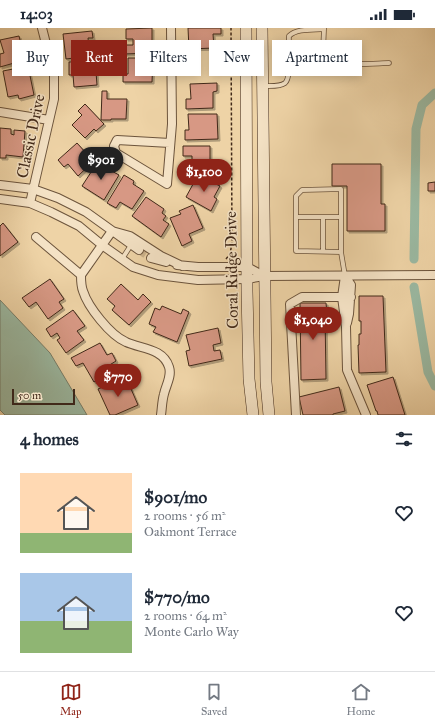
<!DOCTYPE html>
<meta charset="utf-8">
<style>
:root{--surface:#fff;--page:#f6f6f7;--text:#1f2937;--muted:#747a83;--line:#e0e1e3;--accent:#8f2418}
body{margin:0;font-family:"IM FELL Great Primer",serif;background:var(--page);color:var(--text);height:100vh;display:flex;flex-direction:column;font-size:15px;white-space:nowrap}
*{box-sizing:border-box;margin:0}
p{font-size:13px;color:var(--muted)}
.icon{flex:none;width:22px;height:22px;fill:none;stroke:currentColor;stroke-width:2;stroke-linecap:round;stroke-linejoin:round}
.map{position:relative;height:387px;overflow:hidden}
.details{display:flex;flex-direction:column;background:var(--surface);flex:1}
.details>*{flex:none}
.top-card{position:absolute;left:12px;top:12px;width:411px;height:36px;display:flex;gap:8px}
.scale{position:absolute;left:12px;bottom:10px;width:63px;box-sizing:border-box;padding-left:4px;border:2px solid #412919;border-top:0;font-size:11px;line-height:14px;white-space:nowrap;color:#412919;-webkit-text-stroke:3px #f4e2c5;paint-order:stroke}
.price{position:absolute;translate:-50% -34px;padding:0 9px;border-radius:14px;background:var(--accent);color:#fff;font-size:13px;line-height:26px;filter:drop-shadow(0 1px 2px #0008)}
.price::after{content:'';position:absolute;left:50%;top:24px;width:12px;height:9px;margin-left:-6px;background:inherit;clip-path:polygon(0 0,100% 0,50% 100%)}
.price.on{background:#222;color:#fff}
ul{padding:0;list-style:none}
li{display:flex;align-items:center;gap:12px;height:100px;padding:0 20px}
li span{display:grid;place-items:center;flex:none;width:112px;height:80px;border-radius:0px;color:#555}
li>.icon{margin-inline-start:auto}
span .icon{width:48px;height:48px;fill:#fffc;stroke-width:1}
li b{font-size:17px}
h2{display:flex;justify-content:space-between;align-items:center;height:48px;padding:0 20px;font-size:17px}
.tag{padding:0 14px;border-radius:0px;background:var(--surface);box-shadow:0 2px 10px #0003;font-size:14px;line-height:36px}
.tag.on{background:var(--accent);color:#fff}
.status{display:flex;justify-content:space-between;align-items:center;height:28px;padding:0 20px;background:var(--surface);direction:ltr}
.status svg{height:11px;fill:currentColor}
.tabs{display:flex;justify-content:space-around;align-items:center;height:56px;border-top:1px solid var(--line);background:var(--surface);font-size:11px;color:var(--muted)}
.tabs a{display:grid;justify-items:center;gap:2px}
.tabs .on{color:var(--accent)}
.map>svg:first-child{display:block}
.water{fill:#9bb9a2;stroke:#777f6b}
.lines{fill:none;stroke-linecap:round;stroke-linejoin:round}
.canal{stroke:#9bb9a2;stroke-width:9}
.building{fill:#d79884;stroke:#412919;filter:url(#shadow)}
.street-tunnel{stroke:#cbb18a;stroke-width:8;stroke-dasharray:8 4;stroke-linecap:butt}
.lane-casing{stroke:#6c543c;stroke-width:5.5}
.street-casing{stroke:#6c543c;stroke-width:10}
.secondary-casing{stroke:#412919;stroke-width:12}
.path{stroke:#412919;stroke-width:1.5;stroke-dasharray:3 2;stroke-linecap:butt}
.lane{stroke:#f4e2c5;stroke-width:4}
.street{stroke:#f4e2c5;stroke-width:8}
.secondary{stroke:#f4e2c5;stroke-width:11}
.labels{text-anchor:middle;stroke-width:3;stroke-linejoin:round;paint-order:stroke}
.street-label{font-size:16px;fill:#412919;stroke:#f4e2c5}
</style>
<div class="status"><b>14:03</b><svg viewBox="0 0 49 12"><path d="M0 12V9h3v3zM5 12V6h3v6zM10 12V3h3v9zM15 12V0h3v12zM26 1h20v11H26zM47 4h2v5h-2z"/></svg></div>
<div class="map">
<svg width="435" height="387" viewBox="0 0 435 387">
<defs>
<filter id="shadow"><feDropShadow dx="2" dy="2" stdDeviation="0" flood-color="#0004"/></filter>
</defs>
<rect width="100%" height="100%" fill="#eed3a6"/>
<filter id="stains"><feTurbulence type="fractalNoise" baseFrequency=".005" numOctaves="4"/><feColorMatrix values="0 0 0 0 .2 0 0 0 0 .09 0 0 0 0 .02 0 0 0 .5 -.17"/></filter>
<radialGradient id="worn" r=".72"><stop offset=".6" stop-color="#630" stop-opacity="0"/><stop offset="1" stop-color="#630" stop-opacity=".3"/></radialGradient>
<path class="water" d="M0 272 50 325 87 387H5L0 382Z"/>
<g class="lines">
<path class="canal" d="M414 231 416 101 422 77 435 65
M414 259 428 344 435 358"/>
</g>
<path class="building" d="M152 0V14H154V25L124 26V17H133V11H126V1Z
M188 0H221V6H213L214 20 189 21Z
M92 3 93 10H88L90 28 66 31 63 6Z
M19 8 25 32 0 39V26L4 25 0 12Z
M128 30H153L152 54H123V46H128Z
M103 32 104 44H96L97 57 74 59 73 47H69V34Z
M28 38 34 67 19 71 18 67 8 69 3 43Z
M217 55V63L213 64V80L186 81V71H191L190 56Z
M102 63H107V71H127L126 91H111V92H101Z
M85 76 104 96 96 103 94 101 85 110 72 97 82 87 78 83Z
M188 86H217L218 111 185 112V102H189Z
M0 100 11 101V106L14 107V102L25 103 23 129 6 127V130H0Z
M77 115 86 125 90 122 97 130 78 148 68 136 64 139 58 132Z
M183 118H210V134H217V142H192V128H183Z
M97 135 119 147 104 172 82 158Z
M332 136H381V176H385V203H347V158H332Z
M124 147 134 153 133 156 144 163 132 181 120 174 116 180 107 175Z
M198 147 220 158 214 169 217 171 211 183 186 169Z
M435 154V163H428V155Z
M146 169 164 181 162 185 166 188 163 192 169 196 161 209 132 188Z
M193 177 203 200 189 206 192 213 182 218 170 190 181 186 179 183Z
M3 195 18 214 0 228V198Z
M50 251 64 271 59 274 63 280 48 291 36 274 29 279 22 270Z
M121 256 138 272 143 266 151 274 129 297 112 282 115 278 107 271Z
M359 268H383L386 344 359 345 358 317H359V306H361V293H359Z
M300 275H326L327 286H325L326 351 301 352Z
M162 278 181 286 183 281 189 284 177 314 153 304 156 299 149 296 155 280 160 282Z
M73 282 85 298 77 303 84 312 66 325 57 312 60 310 57 305 51 309 46 301Z
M218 300 221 315 213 317 214 323 220 322 222 331 189 338 186 323 190 322 186 307Z
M100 315 107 327 112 325 116 333 108 338 111 344 94 354 83 335 76 338 71 330Z
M393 349 405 387H378L377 383H376L367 357Z
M114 354 116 359 128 354 138 377 115 387H110L98 361Z
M339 359 345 383 333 386V387H303L299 369Z"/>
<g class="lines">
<path class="street-tunnel" d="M139 222 151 230"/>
<defs>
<path id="lane" d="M324 0C324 9 322 21 325 29 330 40 377 35 389 35
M263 58C270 58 280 59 285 55 292 49 288 18 289 8 297 0 313 2 324 1
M297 189H341
M323 189V223
M341 224 296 223V168L302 162 341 161V224L345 248
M122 231 131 217"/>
<path id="street" d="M0 84 49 92
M170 115 117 112 114 118 116 125 167 156 172 96 171 0
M0 157 33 161 58 170 86 184 139 222
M0 171 30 175 51 184 79 198 102 217 133 239 158 247 198 252 247 251 264 248 435 247
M30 175 54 71V47L42 0
M36 209 81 247
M151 230 166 234
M177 237 198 239H247L264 248
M345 248 342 269 346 299 347 342 366 387
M345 248 351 257 349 286 347 295
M161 387C162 380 162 373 164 366 166 357 172 348 169 339 163 320 141 321 126 314 110 307 88 279 83 263 81 258 81 252 81 247L112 203 130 208 161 228 182 238
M296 387 290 276 302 269H351"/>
<path id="secondary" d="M246 0 247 263 249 351 253 387
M262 0 266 354 269 387"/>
</defs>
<use href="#lane" class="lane-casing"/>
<use href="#street" class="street-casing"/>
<use href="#secondary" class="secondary-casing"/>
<path class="path" d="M226 231 230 226 232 215 231 0"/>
<use href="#lane" class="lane"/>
<use href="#street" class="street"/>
<use href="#secondary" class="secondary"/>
</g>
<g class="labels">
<g class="street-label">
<text transform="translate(30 108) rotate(-78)" y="6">Classic Drive</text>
<text transform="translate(231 242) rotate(-91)" y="6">Coral Ridge Drive</text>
</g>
</g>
<rect width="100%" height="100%" filter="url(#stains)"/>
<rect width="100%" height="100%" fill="url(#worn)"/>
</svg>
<div class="scale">50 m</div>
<b class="price on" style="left:101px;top:153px">$901</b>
<b class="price" style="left:204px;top:165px">$1,100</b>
<b class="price" style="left:313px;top:313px">$1,040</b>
<b class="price" style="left:118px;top:370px">$770</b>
<div class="top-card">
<a class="tag">Buy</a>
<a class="tag on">Rent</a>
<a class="tag">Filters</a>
<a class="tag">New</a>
<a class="tag">Apartment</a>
</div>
</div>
<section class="details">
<h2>4 homes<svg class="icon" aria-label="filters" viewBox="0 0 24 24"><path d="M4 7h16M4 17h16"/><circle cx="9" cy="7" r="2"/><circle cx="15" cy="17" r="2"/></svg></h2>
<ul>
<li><span style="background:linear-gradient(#ffd9b3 75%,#8fb573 0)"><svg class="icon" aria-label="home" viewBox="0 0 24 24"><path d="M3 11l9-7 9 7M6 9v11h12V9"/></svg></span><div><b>$901/mo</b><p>2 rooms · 56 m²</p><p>Oakmont Terrace</p></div><svg class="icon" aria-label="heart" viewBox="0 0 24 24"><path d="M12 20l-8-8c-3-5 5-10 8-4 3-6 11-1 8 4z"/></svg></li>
<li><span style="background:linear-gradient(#a9c7e8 60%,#8fb573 0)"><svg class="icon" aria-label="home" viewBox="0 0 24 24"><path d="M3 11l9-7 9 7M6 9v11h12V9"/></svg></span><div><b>$770/mo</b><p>2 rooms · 64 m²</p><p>Monte Carlo Way</p></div><svg class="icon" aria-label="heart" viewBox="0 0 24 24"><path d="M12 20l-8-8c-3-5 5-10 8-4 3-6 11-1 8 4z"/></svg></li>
</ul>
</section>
<nav class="tabs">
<a class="on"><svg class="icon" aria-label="map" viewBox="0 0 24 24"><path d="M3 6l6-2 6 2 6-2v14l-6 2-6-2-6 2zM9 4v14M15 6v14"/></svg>Map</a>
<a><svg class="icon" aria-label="saved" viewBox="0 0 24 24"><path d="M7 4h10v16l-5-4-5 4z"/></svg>Saved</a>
<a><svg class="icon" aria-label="home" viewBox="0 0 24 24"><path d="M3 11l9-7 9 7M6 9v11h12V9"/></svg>Home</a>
</nav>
